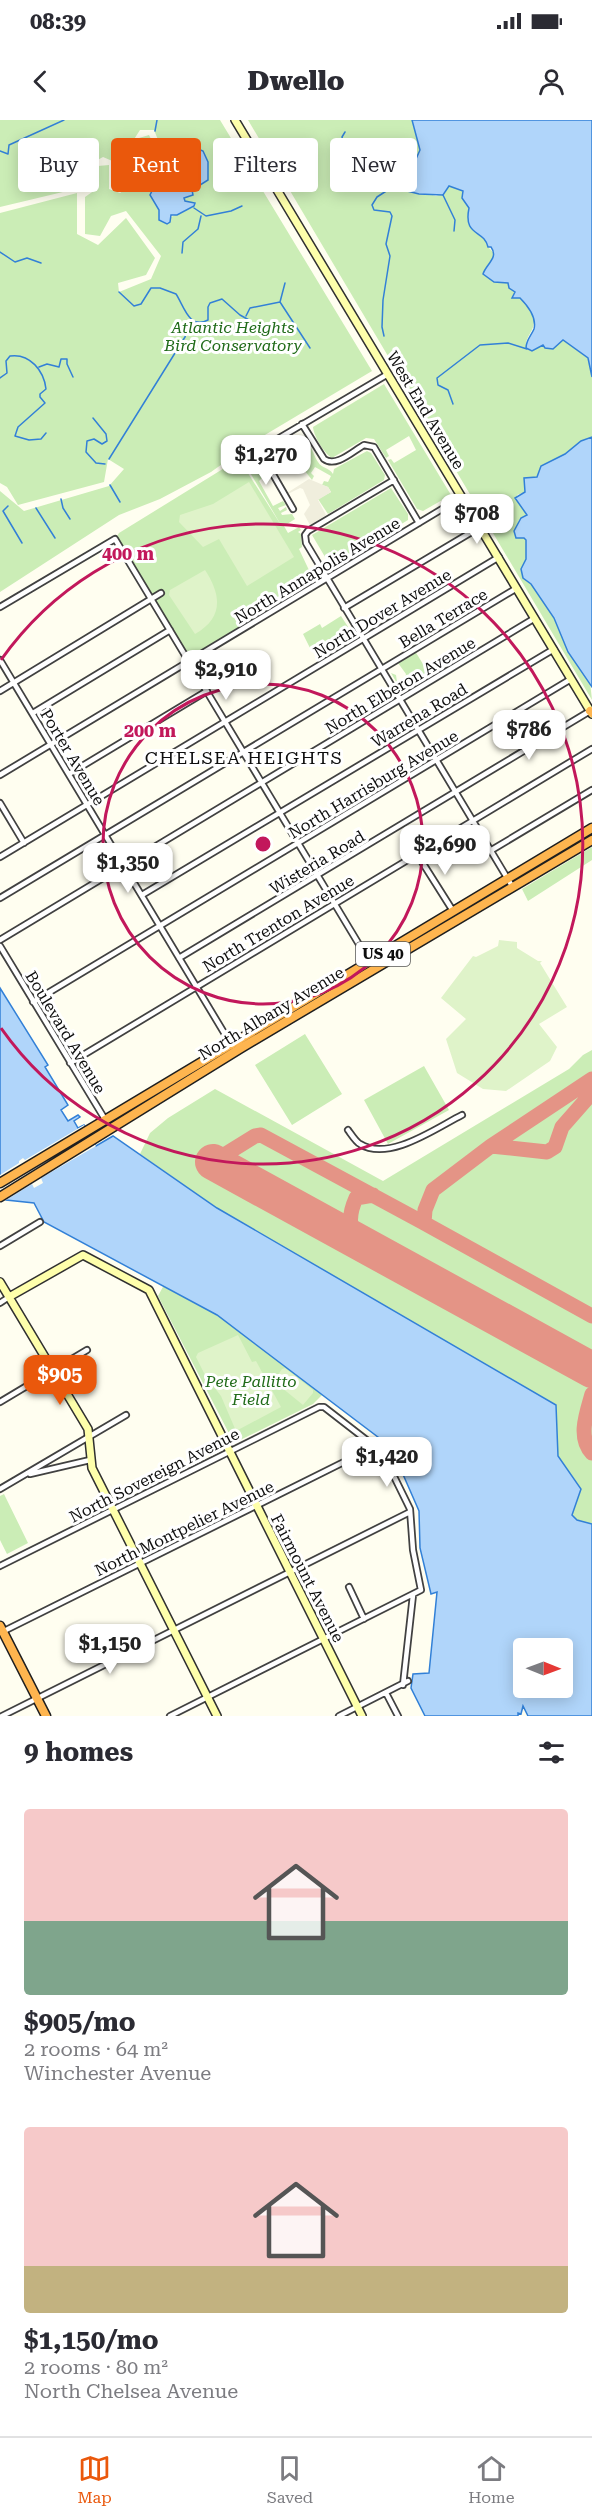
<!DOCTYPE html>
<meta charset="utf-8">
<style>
:root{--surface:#fff;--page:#f7f7f7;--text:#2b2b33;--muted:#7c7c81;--line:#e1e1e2;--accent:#ea580c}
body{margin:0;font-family:"Roboto Serif",serif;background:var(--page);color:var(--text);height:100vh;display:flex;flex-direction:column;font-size:22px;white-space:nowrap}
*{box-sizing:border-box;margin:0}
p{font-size:20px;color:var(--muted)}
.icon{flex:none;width:33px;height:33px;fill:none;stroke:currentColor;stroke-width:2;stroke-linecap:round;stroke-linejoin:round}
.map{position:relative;height:1596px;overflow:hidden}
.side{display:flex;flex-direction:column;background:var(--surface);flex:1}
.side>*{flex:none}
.top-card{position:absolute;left:18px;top:18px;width:556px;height:54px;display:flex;gap:12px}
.needle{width:39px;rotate:91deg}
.tools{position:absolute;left:513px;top:1518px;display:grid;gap:12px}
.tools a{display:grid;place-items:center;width:60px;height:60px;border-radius:6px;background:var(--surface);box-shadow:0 3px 15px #0003;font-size:30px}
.price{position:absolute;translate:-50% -51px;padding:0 14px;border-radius:12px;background:#fff;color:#222;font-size:20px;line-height:39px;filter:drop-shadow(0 2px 3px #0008)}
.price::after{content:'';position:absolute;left:50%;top:36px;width:18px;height:14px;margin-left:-9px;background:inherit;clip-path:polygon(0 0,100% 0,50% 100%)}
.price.current{background:var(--accent);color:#fff}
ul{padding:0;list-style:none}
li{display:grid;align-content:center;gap:12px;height:318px;padding:0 24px}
li span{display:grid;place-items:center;height:186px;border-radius:6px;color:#555}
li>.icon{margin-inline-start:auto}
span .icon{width:108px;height:108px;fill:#fffc;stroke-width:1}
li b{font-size:26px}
h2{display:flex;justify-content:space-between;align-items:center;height:72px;padding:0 24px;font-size:26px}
.tag{padding:0 21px;border-radius:6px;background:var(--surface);box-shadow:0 3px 15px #0003;font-size:21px;line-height:54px}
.tag.current{background:var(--accent);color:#fff}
.status{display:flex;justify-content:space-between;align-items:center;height:42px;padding:0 30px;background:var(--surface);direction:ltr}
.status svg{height:16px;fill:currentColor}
header{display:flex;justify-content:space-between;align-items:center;height:78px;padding:0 24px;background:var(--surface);font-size:27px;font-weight:800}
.menu{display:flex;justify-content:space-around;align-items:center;height:84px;border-top:2px solid var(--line);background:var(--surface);font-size:16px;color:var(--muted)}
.menu a{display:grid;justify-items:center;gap:3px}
.menu .current{color:var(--accent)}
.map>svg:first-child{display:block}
.green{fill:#cbedb6}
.pitch{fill:#dff3c9}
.plaza{fill:#f0eedd}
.water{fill:#b0d5fa;stroke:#3280d7;stroke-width:1.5;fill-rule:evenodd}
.pier{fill:#fffef0}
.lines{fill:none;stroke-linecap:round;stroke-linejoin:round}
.stream{stroke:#3280d7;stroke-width:1.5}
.taxiway{stroke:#e49486;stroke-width:15}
.runway{stroke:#e49486;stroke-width:36}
.street-casing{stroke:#414141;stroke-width:8}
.secondary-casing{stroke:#303030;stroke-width:10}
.highway-casing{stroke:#1f1f1f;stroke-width:11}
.street{stroke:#fff;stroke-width:4.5}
.secondary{stroke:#feffab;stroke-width:7}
.highway{stroke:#feb54f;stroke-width:8}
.ring{fill:none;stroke:#c2185b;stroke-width:3}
.labels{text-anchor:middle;stroke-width:6;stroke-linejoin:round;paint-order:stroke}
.shield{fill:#fff;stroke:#565656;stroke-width:1.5}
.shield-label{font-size:15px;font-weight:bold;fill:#0e0e0e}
.park-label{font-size:16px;font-style:italic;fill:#206b19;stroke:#fff}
.street-label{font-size:16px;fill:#0e0e0e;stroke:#fff}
.neighbourhood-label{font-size:18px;letter-spacing:1.5px;fill:#0e0e0e;stroke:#fff}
.centre{fill:#c2185b;stroke:#fff;stroke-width:3}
.ring-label{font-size:18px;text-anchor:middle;font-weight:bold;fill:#c2185b;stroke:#fff;stroke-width:6;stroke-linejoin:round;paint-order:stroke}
</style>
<div class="status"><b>08:39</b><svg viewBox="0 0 49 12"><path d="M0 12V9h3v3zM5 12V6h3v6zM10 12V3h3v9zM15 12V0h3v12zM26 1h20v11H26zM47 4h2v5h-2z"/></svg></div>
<header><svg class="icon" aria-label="back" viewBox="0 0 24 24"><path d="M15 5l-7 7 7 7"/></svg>Dwello<svg class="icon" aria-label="person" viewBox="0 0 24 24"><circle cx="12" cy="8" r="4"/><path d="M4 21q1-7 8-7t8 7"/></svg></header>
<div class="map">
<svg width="592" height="1596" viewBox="0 0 592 1596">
<rect width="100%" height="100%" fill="#fffef0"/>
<path class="green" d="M0 0H220L372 251 253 322 211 352 160 379 119 395 0 472V371L24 391 109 366 124 349 108 339 104 362 18 385 7 367 0 363V93L77 73V114L98 125 126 98 155 138 146 155 118 163 119 172 151 159 161 136 126 91 111 96 100 116 85 114V77L98 68V46L109 45V69L120 73 140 59 139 18 149 15 157 31 175 32 176 51 169 98 194 86 195 83 185 81 184 78 193 75 191 71 208 60V42L203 31 191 26 181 27 176 23 161 27 154 10H140L129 27V61L115 65 117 43 103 37 92 43 88 66 0 87Z
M248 0H412L420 30C416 40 412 51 406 59L399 60 397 69C406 71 429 73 436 76L445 73 449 66 463 71 462 78 469 88C466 104 474 112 486 121L487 126 494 133 493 139 483 154 494 162 508 163 509 168 515 172 512 177 520 178C551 207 520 213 527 230H534L542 225 553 229 563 220 588 238 592 257V317L581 321 573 329 539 351 537 357H529L524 365 525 372 517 375 518 383 521 384 527 395 519 400 515 413 517 418H524L526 420V438L522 447 523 458 531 464 554 498 568 532 590 562 592 580Z
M384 264 451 375 423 391 417 389 388 340 391 339 394 343 416 330 409 316 386 330 389 336 386 338 374 319 366 318 332 338C324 333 314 317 313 307Z
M299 315C310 318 313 335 318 342 322 349 329 347 333 354L334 349 367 331 371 333 385 355 384 360 328 394 318 379 331 372 328 367 322 365 324 361 328 362 331 356 315 347 311 353 314 356 312 360 305 351 306 348H302L296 339 277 351 274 350 265 335Z
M258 338 266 351 262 354V358L259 361 273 386 283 381 286 385 278 388 280 391 286 387 287 390 281 393 282 395 292 394 295 399 284 406 288 413 299 407 301 410 298 412 301 414 302 427 299 429 316 465 189 542 116 418 119 413 239 339 281 405 245 344Z
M391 368 408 394V400L331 447 312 415Z
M341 496 352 513 333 525 328 519 327 523 315 530 310 528 303 514 320 504 322 508Z
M415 531 429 554 401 570 391 553 396 555 397 562H404L406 554 398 543 388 549 387 547Z
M592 727V740L528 781 522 769Z
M305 914 342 974 292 1005 255 945Z
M592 930V1404L577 1400 572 1395 581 1369 558 1336 556 1285 217 1088 140 1034 150 1013 168 998 215 969 383 1061 569 949 583 935Z
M424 946 449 990 388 1024 364 980Z
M164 1165 217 1195 323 1274 313 1284 234 1323 158 1176Z
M4 1374 28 1423 7 1434 0 1420V1376Z"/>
<path class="pitch" d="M249 362 294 437 247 466 219 419 203 427 179 402 180 395 213 384Z
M205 450C222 476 223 498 195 514L169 475 170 470Z
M499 820 517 822V828L538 841H542L540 843 567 887 539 904 557 927 550 941 506 971 483 969 457 953 446 919 466 899 441 878 473 836 476 837 498 826Z
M238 1215 252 1242 256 1241 281 1287 236 1311 221 1276 205 1255 196 1237 198 1233Z
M285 1248 313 1270V1273L303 1285 276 1263 275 1259 282 1249Z"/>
<path class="plaza" d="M309 359 328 367 331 372 318 380 326 395 310 405 304 394 310 385 303 369 300 368 288 374 296 388 287 373Z"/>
<path class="water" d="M412 0H592V257L588 238 563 220 553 229 545 228 543 225 532 231 526 228C526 220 531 216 534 209 537 197 528 186 520 178H512L515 172 509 168 508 163 494 162 483 154C486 144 499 138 491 127H488C484 109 463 117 469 88L462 78 463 71 449 66 443 75 419 74 395 68 397 61 408 57 420 30Z
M191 26 203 31 208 42V60L192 70 193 75 184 78 185 81 195 83 194 86 177 95H171L170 102 167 104 159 100V90L150 75 153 69 160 67 164 69C180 59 172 42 181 27Z
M592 317V567L568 532 554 498 531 464 523 458 521 449 526 439V420L524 418H516L514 411 521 398 527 395 515 378 525 372 524 358 537 357 541 346 565 334 581 321Z
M0 868 48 945 45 947 68 985 61 990 68 1001 78 995 80 997 74 1001 78 1008 84 1005 96 1026 113 1016 217 1088 556 1285 558 1336 581 1369 572 1395 577 1400 592 1404V1596H528L523 1586 521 1594 518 1593V1596H425L411 1568 413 1554 429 1553 437 1472 431 1474 420 1428 419 1391 391 1327 217 1195 44 1102 34 1083 6 1080 0 1071ZM524 1528H562V1568H524Z"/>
<path class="pier" d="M84 1005 96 1026 41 1058 43 1063 34 1068 32 1064 6 1080 0 1071V1055L19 1043V1041L23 1038 25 1040Z"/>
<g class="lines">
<path class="stream" d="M155 11 157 0
M345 12 342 17 344 25 352 27 358 21 361 27 357 41 343 44 346 56 358 53 368 54 379 39 386 36C399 39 399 49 399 60
M0 31 8 34 9 25 64 0
M443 75 455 100 454 111
M194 88 206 96 231 91 242 86
M0 132 15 142 27 138 41 143
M182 133 183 122 198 109 201 96
M285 163 280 182 310 228
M119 172 134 186 141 184 151 168H160L176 174C184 186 189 210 208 200V187L210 183 222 179 240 195 249 200 255 214
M246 196 250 188 280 182
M384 216 382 207 383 180 390 136 386 124 392 96 390 92 374 90 372 85 377 77 394 66
M39 247 47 244 59 247 61 239H67V244L73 257
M0 258 7 253 6 241 10 236C30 233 44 251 46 269L40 274V277L45 283 18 307 15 316 29 320 41 319 46 313
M453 284 448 270 438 265 437 258 480 225 508 223 527 229
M93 298 106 314 107 321 102 324 94 319 87 321 86 332 96 343 105 344
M109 339 185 217 190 200
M110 365 120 382
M61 379 63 388 70 399
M8 386 3 391 22 423
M36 388 55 418"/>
<path class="taxiway" d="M592 959 491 1026 433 1070 425 1090 424 1103 592 1196
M491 1026 547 1032 555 1027 562 1007 592 973
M213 1042 255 1016 261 1015 424 1103
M361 1123C348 1109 348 1096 356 1078L373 1075
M592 1274C587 1292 577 1317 592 1333"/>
<path class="runway" d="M213 1042 592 1250"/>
<defs>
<path id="street" d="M302 304 324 339C336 348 353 331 364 325L374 327 419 403
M259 330 293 389
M247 337 388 254
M394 360 308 411 305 415 306 423 512 766
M0 487 115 419 369 841
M344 488 480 407
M0 540 232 926
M0 571 161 473
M33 593 170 510
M69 654 207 571
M0 655 462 377
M0 683 24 723
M490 731 592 670
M417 734 453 791
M0 737 499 437
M142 775 554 529
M0 778 517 468
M0 820 535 498
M0 826 106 1001
M179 838 590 591
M33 882 571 559
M70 943 592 629
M348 1010C351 1014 356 1022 360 1024 389 1042 436 1008 462 995
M0 1126 40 1102
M0 1183 9 1177
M0 1282 87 1230
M30 1354 90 1340
M0 1369 126 1295
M0 1446 319 1287H324L382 1332 410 1389 413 1430 421 1470 170 1596
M349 1467 364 1499
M2 1512 376 1326
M403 1565 413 1475
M386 1573 398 1596
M2 1596 410 1392
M339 1596 408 1561"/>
<path id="secondary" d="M235 0 592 594
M0 1162 88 1309 92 1348 217 1596
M9 1177 83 1135 149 1170 362 1596"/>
<path id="highway" d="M590 591 592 593
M0 1063 592 708
M0 1077 241 928 592 720
M0 1506 46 1596"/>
</defs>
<use href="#street" class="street-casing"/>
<use href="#secondary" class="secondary-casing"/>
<use href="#highway" class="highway-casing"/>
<use href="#street" class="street"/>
<use href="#secondary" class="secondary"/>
<use href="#highway" class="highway"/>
</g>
<g class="ring">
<circle cx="263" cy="724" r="160"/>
<path d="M1 540A320 320 0 1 1 1 908"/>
</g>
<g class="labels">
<rect class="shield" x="356" y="822" width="54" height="24" rx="4.5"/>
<g class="shield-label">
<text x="383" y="839">US 40</text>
</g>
<g class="park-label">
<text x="233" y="213">Atlantic Heights<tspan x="233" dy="18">Bird Conservatory</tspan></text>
<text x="251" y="1267">Pete Pallitto<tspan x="251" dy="18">Field</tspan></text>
</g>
<g class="street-label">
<text transform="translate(426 290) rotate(59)" y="6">West End Avenue</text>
<text transform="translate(317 450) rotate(-31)" y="6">North Annapolis Avenue</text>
<text transform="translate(382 493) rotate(-31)" y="6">North Dover Avenue</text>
<text transform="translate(443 498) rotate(-31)" y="6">Bella Terrace</text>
<text transform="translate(400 565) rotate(-31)" y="6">North Elberon Avenue</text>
<text transform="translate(419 595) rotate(-31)" y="6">Warrena Road</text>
<text transform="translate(73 637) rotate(59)" y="6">Porter Avenue</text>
<text transform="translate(373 664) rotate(-31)" y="6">North Harrisburg Avenue</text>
<text transform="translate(317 742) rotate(-31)" y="6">Wisteria Road</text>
<text transform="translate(278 803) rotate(-31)" y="6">North Trenton Avenue</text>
<text transform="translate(271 893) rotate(-31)" y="6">North Albany Avenue</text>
<text transform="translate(66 912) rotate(59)" y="6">Boulevard Avenue</text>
<text transform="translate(154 1355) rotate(-27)" y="6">North Sovereign Avenue</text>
<text transform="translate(184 1408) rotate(-26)" y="6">North Montpelier Avenue</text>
<text transform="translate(308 1458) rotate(63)" y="6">Fairmount Avenue</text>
</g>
<g class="neighbourhood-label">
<text x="244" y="644">CHELSEA HEIGHTS</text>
</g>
</g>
<circle cx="263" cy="724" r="9" class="centre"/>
<g class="ring-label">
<text x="128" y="440">400 m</text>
<text x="150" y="617">200 m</text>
</g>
</svg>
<div class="tools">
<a><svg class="needle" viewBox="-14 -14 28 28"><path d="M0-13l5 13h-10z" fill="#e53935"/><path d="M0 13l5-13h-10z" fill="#7c7c81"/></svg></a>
</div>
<b class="price" style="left:266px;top:366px">$1,270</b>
<b class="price" style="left:477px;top:425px">$708</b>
<b class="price" style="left:226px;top:581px">$2,910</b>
<b class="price" style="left:529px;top:641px">$786</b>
<b class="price" style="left:445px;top:756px">$2,690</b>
<b class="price" style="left:128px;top:774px">$1,350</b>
<b class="price current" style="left:60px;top:1286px">$905</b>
<b class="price" style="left:387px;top:1368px">$1,420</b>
<b class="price" style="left:110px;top:1555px">$1,150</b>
<div class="top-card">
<a class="tag">Buy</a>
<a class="tag current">Rent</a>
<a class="tag">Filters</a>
<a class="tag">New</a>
</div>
</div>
<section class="side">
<h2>9 homes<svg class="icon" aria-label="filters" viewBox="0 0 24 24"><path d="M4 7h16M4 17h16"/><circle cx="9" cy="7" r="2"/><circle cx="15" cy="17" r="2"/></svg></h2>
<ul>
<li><span style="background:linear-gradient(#f6c9c9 60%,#7fa58c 0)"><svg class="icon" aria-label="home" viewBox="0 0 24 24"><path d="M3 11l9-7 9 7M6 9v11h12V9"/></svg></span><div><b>$905/mo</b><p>2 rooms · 64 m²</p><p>Winchester Avenue</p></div></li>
<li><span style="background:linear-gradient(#f6c9c9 75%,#c2b280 0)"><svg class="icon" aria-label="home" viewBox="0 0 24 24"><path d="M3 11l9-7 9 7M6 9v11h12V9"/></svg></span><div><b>$1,150/mo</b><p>2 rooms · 80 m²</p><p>North Chelsea Avenue</p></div></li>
</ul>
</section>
<nav class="menu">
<a class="current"><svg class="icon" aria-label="map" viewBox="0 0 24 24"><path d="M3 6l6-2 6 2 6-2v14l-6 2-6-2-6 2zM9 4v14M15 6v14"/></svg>Map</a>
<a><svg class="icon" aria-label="saved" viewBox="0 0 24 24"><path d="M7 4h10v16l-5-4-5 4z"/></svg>Saved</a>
<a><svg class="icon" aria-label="home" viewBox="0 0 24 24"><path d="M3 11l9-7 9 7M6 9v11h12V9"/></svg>Home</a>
</nav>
